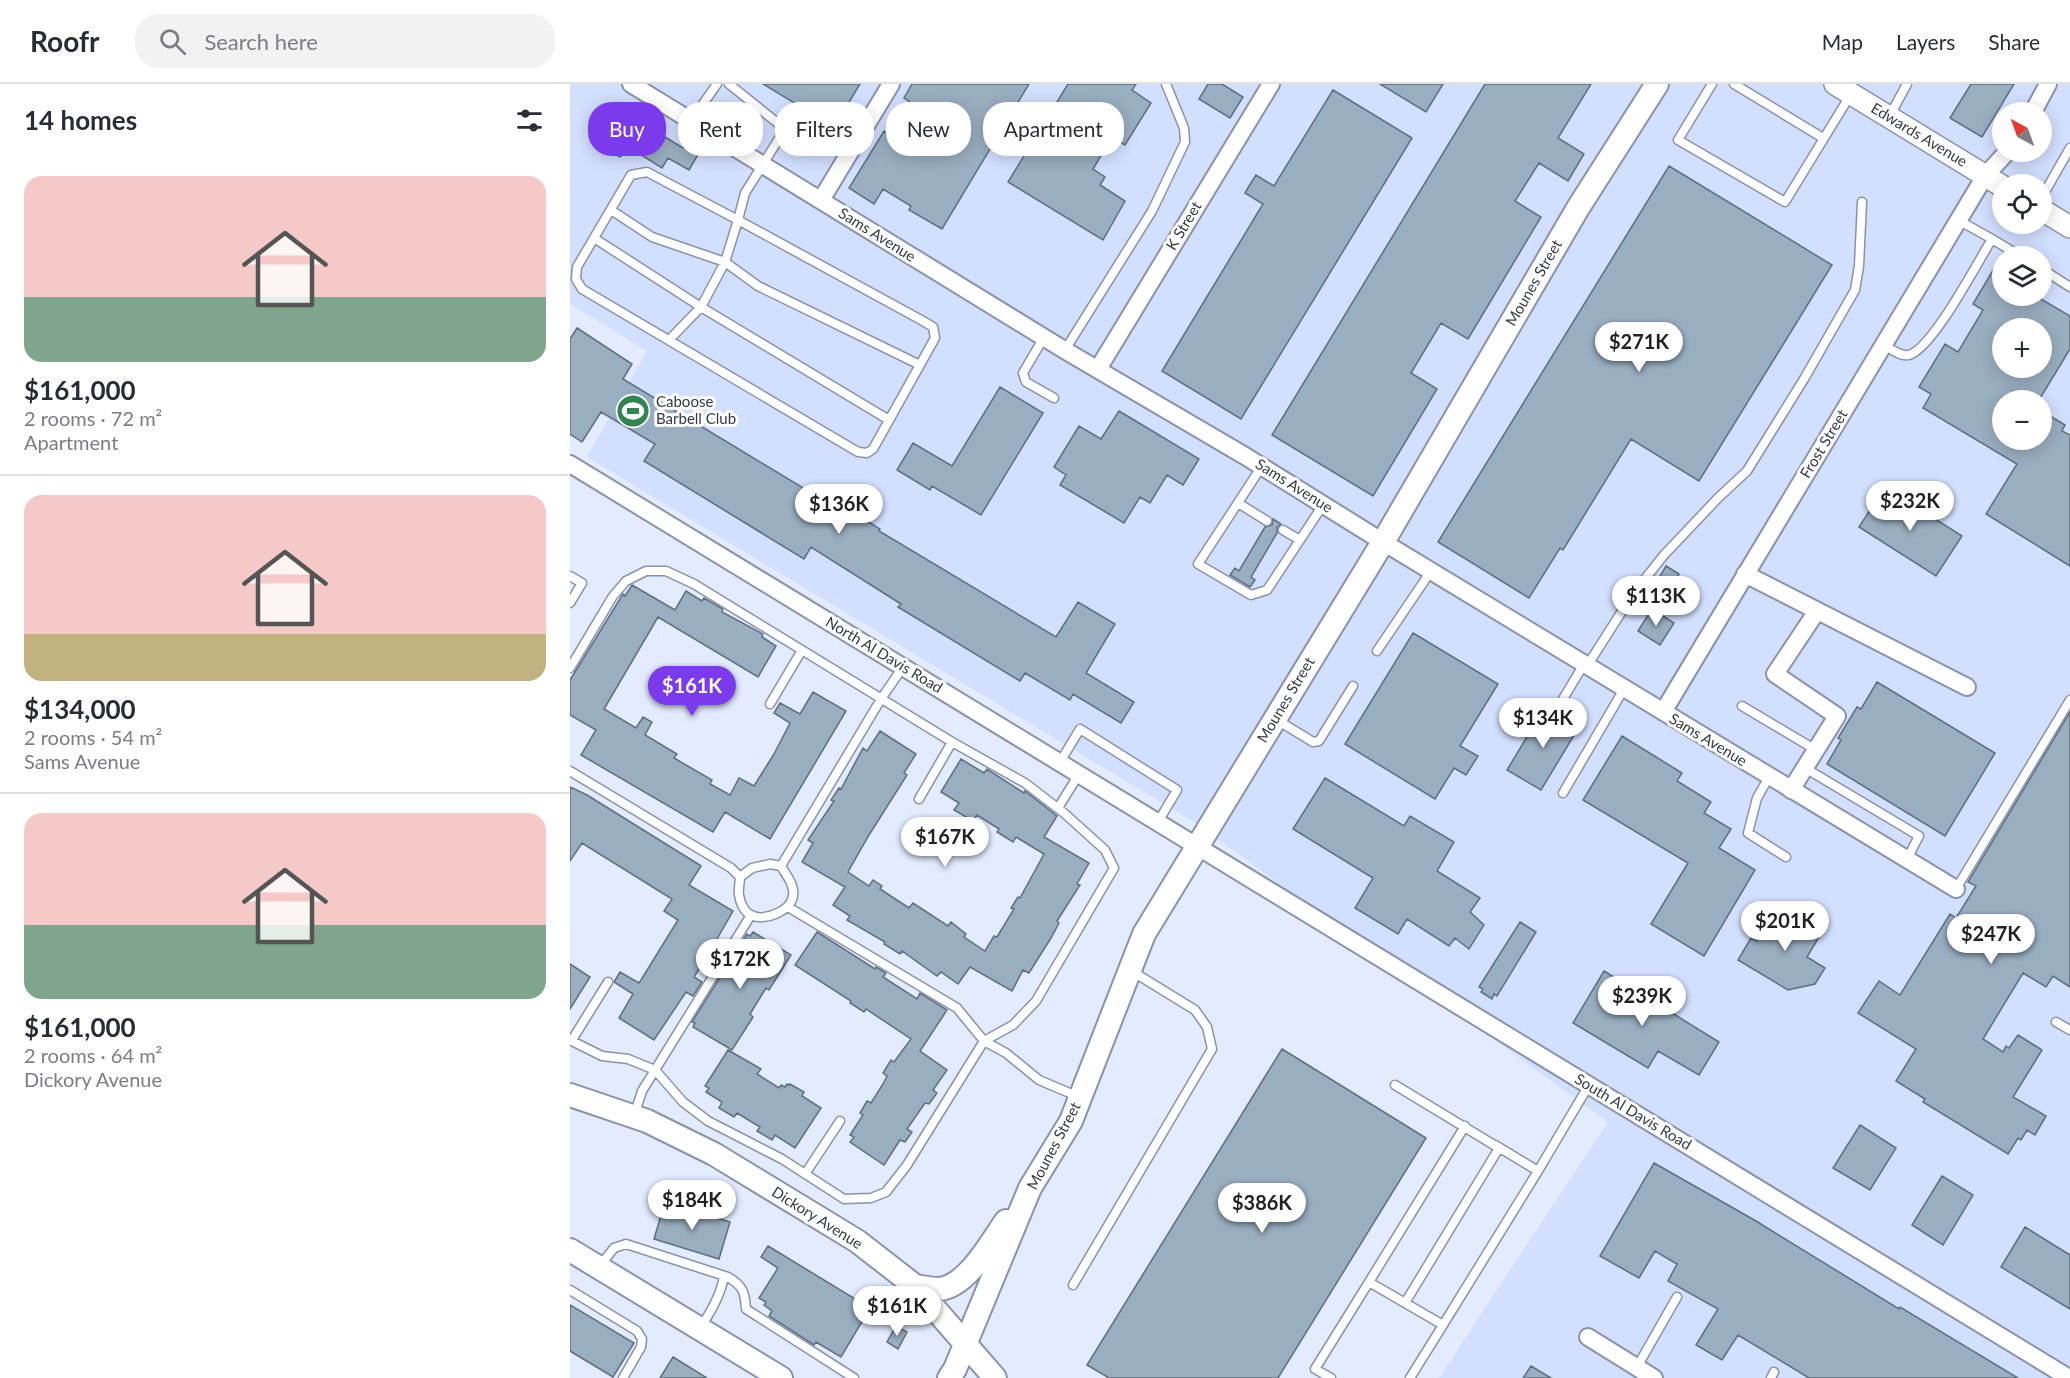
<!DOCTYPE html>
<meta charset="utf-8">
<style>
:root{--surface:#fff;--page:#f2f2f3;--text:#2b2b33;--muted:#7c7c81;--line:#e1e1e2;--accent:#7c3aed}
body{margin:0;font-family:Lato,sans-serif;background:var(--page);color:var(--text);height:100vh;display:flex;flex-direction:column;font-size:22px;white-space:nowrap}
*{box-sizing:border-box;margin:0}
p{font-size:20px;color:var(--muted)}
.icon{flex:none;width:33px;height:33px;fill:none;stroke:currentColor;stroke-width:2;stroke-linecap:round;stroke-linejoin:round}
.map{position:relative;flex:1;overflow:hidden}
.details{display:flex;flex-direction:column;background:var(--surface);width:570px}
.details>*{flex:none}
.hud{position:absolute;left:18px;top:18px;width:570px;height:54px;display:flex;gap:12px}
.needle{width:39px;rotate:319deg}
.buttons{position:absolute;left:1422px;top:18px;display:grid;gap:12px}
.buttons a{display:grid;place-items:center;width:60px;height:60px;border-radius:50%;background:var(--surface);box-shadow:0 3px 15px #0003;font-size:30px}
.price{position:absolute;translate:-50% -51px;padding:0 14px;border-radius:21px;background:#fff;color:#222;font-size:20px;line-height:39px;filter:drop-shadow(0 2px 3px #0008)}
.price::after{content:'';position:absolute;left:50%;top:36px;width:18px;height:14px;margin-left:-9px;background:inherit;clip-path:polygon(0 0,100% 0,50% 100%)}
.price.on{background:var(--accent);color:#fff}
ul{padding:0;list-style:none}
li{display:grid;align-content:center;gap:12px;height:318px;padding:0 24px}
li+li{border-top:2px solid var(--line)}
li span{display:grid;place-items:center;height:186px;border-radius:18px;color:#555}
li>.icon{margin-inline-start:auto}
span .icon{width:108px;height:108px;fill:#fffc;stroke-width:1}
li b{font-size:26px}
h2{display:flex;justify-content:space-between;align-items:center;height:72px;padding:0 24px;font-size:26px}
.chip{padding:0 21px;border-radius:24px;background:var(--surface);box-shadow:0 3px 15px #0003;font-size:21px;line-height:54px}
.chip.on{background:var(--accent);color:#fff}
header{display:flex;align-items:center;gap:36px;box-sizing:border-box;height:84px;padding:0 30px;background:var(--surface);border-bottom:2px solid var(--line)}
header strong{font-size:28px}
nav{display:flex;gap:33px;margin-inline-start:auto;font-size:21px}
.search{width:420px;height:54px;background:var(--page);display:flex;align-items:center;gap:15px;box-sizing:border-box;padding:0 21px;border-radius:24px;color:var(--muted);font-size:22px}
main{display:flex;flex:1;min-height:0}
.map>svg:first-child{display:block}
.built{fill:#d2dffe;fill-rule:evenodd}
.building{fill:#99aec0;stroke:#5c6f80;stroke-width:1.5;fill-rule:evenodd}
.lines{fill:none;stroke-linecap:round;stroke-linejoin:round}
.service-casing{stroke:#8992a8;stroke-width:11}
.minor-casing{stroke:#8992a8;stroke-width:20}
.tertiary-casing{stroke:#8992a8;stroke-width:24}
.secondary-casing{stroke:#8992a8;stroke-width:26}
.service{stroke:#fff;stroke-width:8}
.minor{stroke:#fff;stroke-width:16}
.tertiary{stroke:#fff;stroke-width:21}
.secondary{stroke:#fff;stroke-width:22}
.labels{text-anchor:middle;stroke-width:6;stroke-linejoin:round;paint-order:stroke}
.street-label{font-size:15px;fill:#343841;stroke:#fff}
.poi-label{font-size:15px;fill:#343841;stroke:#fff;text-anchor:start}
</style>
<header>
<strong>Roofr</strong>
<div class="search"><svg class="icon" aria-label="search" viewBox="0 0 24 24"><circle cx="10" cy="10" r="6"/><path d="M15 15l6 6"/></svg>Search here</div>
<nav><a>Map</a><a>Layers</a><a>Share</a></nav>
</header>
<main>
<section class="details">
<h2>14 homes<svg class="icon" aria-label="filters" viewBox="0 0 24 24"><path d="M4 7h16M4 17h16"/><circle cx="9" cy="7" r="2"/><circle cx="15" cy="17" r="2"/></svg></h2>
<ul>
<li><span style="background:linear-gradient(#f6c9c9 65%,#7fa58c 0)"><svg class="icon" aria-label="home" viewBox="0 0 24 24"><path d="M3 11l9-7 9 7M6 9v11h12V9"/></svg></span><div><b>$161,000</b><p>2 rooms · 72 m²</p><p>Apartment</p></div></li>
<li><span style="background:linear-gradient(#f6c9c9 75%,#c2b280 0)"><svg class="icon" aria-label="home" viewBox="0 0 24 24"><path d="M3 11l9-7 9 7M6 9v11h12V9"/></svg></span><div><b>$134,000</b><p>2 rooms · 54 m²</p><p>Sams Avenue</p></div></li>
<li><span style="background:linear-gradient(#f6c9c9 60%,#7fa58c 0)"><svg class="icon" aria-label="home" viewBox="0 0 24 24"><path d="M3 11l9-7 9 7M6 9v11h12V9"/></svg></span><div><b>$161,000</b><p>2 rooms · 64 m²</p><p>Dickory Avenue</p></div></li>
</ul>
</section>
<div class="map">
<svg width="1500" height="1294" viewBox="0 0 1500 1294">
<rect width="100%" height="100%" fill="#e3ebff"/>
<path class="built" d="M0 0H1500V1294H869L1038 1038 624 738 17 373 77 267 0 220ZM1432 28H1472V68H1432ZM1432 100H1472V140H1432ZM1432 172H1472V212H1432ZM1432 244H1472V284H1432ZM1432 316H1472V356H1432Z"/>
<path class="building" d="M193 0H290L264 43Z
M342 0H459L372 145 339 126 341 122 313 105 304 120 279 104 314 47 324 54 344 21 334 14Z
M498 0H566L562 6 581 19 555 61 542 53 523 85 535 93 530 101 555 117 533 156 438 98Z
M638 0H652L673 13 660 34 629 15Z
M810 0H873L856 28Z
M915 0H1021L988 54 1014 70 998 97 969 79 945 117 971 133 898 255 871 239 841 289 867 305 803 412 702 351Z
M1401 0H1444L1412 53 1380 34Z
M763 6 842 54 671 335 592 287 693 120 675 109 679 102 686 91 704 102Z
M59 31 113 64 115 61 129 69 119 86 98 74 92 84 57 62 50 73 38 66Z
M1099 82 1262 181 1129 397 1061 355 993 466 990 464 959 514 868 458Z
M1432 171V212H1466L1500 232V265L1469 316H1432V356H1472V339L1477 330 1495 341 1492 347 1500 351V482L1416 430 1447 380 1353 324 1361 310 1349 303 1375 260 1388 268 1413 226 1403 220ZM1432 244H1472V284H1432Z
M7 244 62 280 53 295 268 425 271 421 310 445 309 447 486 553 508 518 545 540 516 589 564 618 551 639 503 610 500 616 455 589 450 597 328 523 331 520 241 463 234 475 74 377 85 360 31 328 12 358 0 350V255Z
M430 303 473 329 411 431 362 402 360 406 327 386 343 359 382 382Z
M549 327 629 375 613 401 597 391 580 419 570 413 554 439 490 401 496 391 484 383 509 342 531 355Z
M1315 403 1392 452 1366 492 1289 443Z
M703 435 711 440 707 443V449L681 493 685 496 680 503 660 491 665 484 669 487 695 443 702 441Z
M1096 482 1109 490 1102 502 1089 494Z
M62 501 105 526 116 507 132 517 134 514 153 525 152 528 193 550 192 553 206 562 188 593 88 533 34 625 66 644 73 633 82 638 75 651 107 670 104 674 142 696 140 700 160 711 169 694 184 702 204 670 220 639 204 629 210 619 230 630 243 608 276 627 200 755 155 728 143 748 11 671 26 646 0 631V596L53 510 55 512Z
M1082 525 1104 539 1090 561 1068 547Z
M843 549 928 600 890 662 908 672 896 691 884 684 865 715 775 660Z
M1307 598 1425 669 1375 752 1257 680 1271 656 1268 654 1287 623 1291 625Z
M975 623 984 631H989L1009 643 971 706 937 686Z
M1500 628V903L1483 892 1476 903 1453 889 1413 955 1433 968 1436 962 1439 964 1448 951 1472 966 1443 1013 1476 1032 1465 1051 1457 1046 1451 1056 1448 1054 1438 1070 1353 1018 1355 1015 1326 997 1346 965 1288 929 1309 897 1330 911 1380 830 1386 834 1406 802 1398 798Z
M310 647 346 670 334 689 337 691 299 751 278 788 299 802 303 796 312 802 310 805 339 824 343 819 378 842 381 838 396 850 394 853 415 867 424 852 427 853 444 825 441 824 448 813 450 814 474 770 446 753 443 758 427 748 429 745 407 731 403 737 384 726 389 719 371 708 391 675 414 689 417 685 454 709 455 707 487 732 474 753 519 779 507 800 510 801 487 837 489 839 481 854 459 889 453 886 442 907 400 883 388 900 371 888 367 892 332 867 330 870 314 860 315 858 277 836 280 832 263 821 275 803 232 778 243 759 238 756 264 717 261 716 269 704 271 705 293 664 297 667Z
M1052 652 1112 689 1107 697 1141 718 1134 729 1161 745 1149 764 1185 786 1134 872 1081 840 1118 779 1013 716Z
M755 694 834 742 840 732 884 758 867 787 910 814 900 828 914 841 899 865 885 854 879 862 837 835 828 850 785 824 803 794 723 745Z
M0 703 17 711 128 780 131 782 119 801 163 827 147 855 155 860 148 872 140 867 124 893 132 898 123 912 116 908 84 956 49 934 63 910 44 898 50 888 69 899 71 896 108 836 94 827 102 815 12 759 0 777Z
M1210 822 1252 848 1237 873 1255 884 1245 900 1218 906 1168 876 1181 854 1187 857Z
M950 838 966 848 927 912 924 910 922 915 911 908 913 905 909 903Z
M183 848 221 871 199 906 196 904 180 930 183 933 162 966 123 943 125 939 122 938 177 850 180 852Z
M247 848 305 885 306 883 316 889 313 893 347 915 350 909 377 926 350 967 377 986 363 1006 367 1009 359 1020 355 1019 337 1045 342 1048 335 1058 330 1056 314 1081 280 1058 284 1053 280 1051 293 1031 290 1029 297 1017 301 1019 313 1000 317 992 313 989 321 976 324 978 341 955 296 925 294 928 280 919 281 917 225 881Z
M0 880 20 893 0 925Z
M1034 887 1149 958 1129 991 1088 967 1078 984 1003 939Z
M712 965 856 1054 708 1294H539L517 1281Z
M158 966 191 985 187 990 209 1004 211 1001 215 1003 217 1000 219 1001 220 1000 234 1008 232 1012 251 1024 225 1064 205 1051 202 1056 187 1047 190 1043 167 1029 164 1033 149 1024 152 1018 136 1008 139 1004 135 1002Z
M1290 1041 1326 1064 1300 1106 1263 1084Z
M1084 1079 1186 1137 1329 1225 1330 1223 1448 1294H1239L1168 1251 1152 1276 1126 1261 1148 1225 1098 1197 1107 1180 1085 1167 1069 1194 1030 1172Z
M1372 1092 1403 1111 1373 1161 1342 1141Z
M95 1118 160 1138 149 1175 84 1155Z
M1455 1143 1500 1171V1225L1431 1183Z
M198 1162 300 1224 271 1273 246 1258 244 1261 199 1232 202 1227 194 1221 196 1218 189 1214 208 1184 191 1173Z
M0 1221 64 1259 43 1293 0 1267Z
M326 1242 337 1248 328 1265 317 1258Z
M103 1273 137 1294H90Z
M961 1282 981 1294H953Z"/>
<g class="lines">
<defs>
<path id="service" d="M1142 0 1108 56 1215 118 1281 10
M1164 0 1253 54
M1319 33 1337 0
M121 37 147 0
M1472 113 1500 64
M41 126 82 153 155 178 188 202 350 281
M24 154 131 223 319 336
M1422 155 1450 172
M1472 185 1500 203
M474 253 453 289 456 298 484 314
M99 256 131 223 155 178 168 136 353 237 363 243 365 254 303 365 297 369 288 368 12 205 6 195 7 183 61 91 77 88 168 136 175 109 215 45 159 0
M1314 261C1321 265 1331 273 1339 271 1363 264 1407 179 1422 155L1388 136
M495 266 582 127 615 58 614 44 596 0
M692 382 628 480 681 511 697 506 753 421
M668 419 697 437
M713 446 730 456
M0 492 12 499 0 519
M807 567 861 487
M1017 582 1063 510 1094 471 1148 414 1177 387 1234 295 1285 206 1289 182 1292 118
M0 584 43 512 56 497 76 487H96L124 500 382 658 455 699 494 729 535 766 544 784 466 917 443 941 414 957 387 924 218 823
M200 620 232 566
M1172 622 1246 666
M987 625 1014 580
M707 636 743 658 749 657 783 602
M490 678 510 645 607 706 588 738
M1235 684 1349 752 1337 775
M0 687 161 784 170 793
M1199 693 1187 714 1178 749 1216 773
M993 709 1054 605
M349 715 382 658
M488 724 509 690
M200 780 211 782C216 791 225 801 223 812 221 827 194 838 181 831 174 828 170 818 169 811 168 806 170 798 170 793L182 784Z
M211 782 311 615 333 583
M1386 805 1500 616
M1486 938 1500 946
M0 956 32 972 58 975 85 986 113 1018 138 1037 212 1075 274 1115 301 1114 316 1108 337 1081 414 957 436 969 469 996 509 1013
M2 956 38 898
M825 1001 929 1064 835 1219
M64 1032 72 1007 181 831
M968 1087 1019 1001
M235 1090 270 1037
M29 1183 44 1164 56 1160 158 1193C173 1202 175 1208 176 1225L284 1294
M799 1198 895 1042
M503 1201 642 965 637 943 625 926 560 886
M0 1206 67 1247 72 1255 71 1263 53 1294
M130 1244C141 1228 151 1211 154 1192
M1067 1283 1107 1213
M761 1294 745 1285 799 1198 873 1241 968 1087 925 1061
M840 1294 873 1241
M1201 1294 1204 1288"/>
<path id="minor" d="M61 0 496 267 675 372 813 458 1386 805
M1463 28 1478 0
M251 116 321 0
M528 285 701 0
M0 380 1499 1294
M1175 490 1397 603
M1093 628 1415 92 1437 68
M1221 706 1267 632 1205 590 1247 527
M1018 1253 1084 1294"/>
<path id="tertiary" d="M1265 0 1432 102
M1472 126 1500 143"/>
<path id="secondary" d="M0 1011 77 1037 144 1070 287 1157 345 1202 425 1294
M0 1166 211 1294
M345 1202C352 1203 361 1205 369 1205 397 1203 421 1158 436 1137
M379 1294 385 1285 460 1104 501 1037 574 850 813 458 1008 124 1087 0"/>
</defs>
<use href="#service" class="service-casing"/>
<use href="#minor" class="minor-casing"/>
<use href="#tertiary" class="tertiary-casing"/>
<use href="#secondary" class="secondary-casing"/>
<use href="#service" class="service"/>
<use href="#minor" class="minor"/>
<use href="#tertiary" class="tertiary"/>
<use href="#secondary" class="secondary"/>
</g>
<defs>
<symbol id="stadium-disc" viewBox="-11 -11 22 22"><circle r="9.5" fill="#358353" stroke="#fff"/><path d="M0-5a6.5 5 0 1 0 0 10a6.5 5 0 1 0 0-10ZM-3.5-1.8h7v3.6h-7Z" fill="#fff"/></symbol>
</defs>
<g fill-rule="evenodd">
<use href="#stadium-disc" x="44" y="308" width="38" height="38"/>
</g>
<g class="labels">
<g class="street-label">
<text transform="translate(1349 51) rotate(31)" y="5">Edwards Avenue</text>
<text transform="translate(614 142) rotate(-59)" y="5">K Street</text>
<text transform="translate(307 151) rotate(32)" y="5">Sams Avenue</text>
<text transform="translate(964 199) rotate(-60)" y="5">Mounes Street</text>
<text transform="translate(1254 360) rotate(-59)" y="5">Frost Street</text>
<text transform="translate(724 402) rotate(32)" y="5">Sams Avenue</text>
<text transform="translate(314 571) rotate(31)" y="5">North Al Davis Road</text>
<text transform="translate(716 616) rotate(-59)" y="5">Mounes Street</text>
<text transform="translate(1138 656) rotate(31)" y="5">Sams Avenue</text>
<text transform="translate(1063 1028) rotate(31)" y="5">South Al Davis Road</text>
<text transform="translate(484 1062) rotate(-62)" y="5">Mounes Street</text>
<text transform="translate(247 1134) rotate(32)" y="5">Dickory Avenue</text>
</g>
<g class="poi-label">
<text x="86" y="323">Caboose<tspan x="86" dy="17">Barbell Club</tspan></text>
</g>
</g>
</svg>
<div class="buttons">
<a><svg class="needle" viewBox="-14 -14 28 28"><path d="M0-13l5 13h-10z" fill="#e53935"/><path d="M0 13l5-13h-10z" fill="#7c7c81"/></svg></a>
<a><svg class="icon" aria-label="locate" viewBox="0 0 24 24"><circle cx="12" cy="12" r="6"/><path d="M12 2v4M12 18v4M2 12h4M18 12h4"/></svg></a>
<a><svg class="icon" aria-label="layers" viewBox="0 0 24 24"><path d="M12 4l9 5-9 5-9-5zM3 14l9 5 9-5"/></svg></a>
<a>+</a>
<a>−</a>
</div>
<b class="price" style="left:1069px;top:289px">$271K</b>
<b class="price" style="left:1340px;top:448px">$232K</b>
<b class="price" style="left:269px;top:451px">$136K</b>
<b class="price" style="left:1086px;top:543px">$113K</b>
<b class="price on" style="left:122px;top:633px">$161K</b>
<b class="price" style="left:973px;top:665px">$134K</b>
<b class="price" style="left:375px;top:784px">$167K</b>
<b class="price" style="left:1215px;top:868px">$201K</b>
<b class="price" style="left:1421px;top:881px">$247K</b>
<b class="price" style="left:170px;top:906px">$172K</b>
<b class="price" style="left:1072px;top:943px">$239K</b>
<b class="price" style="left:122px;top:1147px">$184K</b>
<b class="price" style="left:692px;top:1150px">$386K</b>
<b class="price" style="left:327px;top:1253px">$161K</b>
<div class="hud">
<a class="chip on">Buy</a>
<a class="chip">Rent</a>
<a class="chip">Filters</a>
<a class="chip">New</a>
<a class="chip">Apartment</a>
</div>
</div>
</main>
